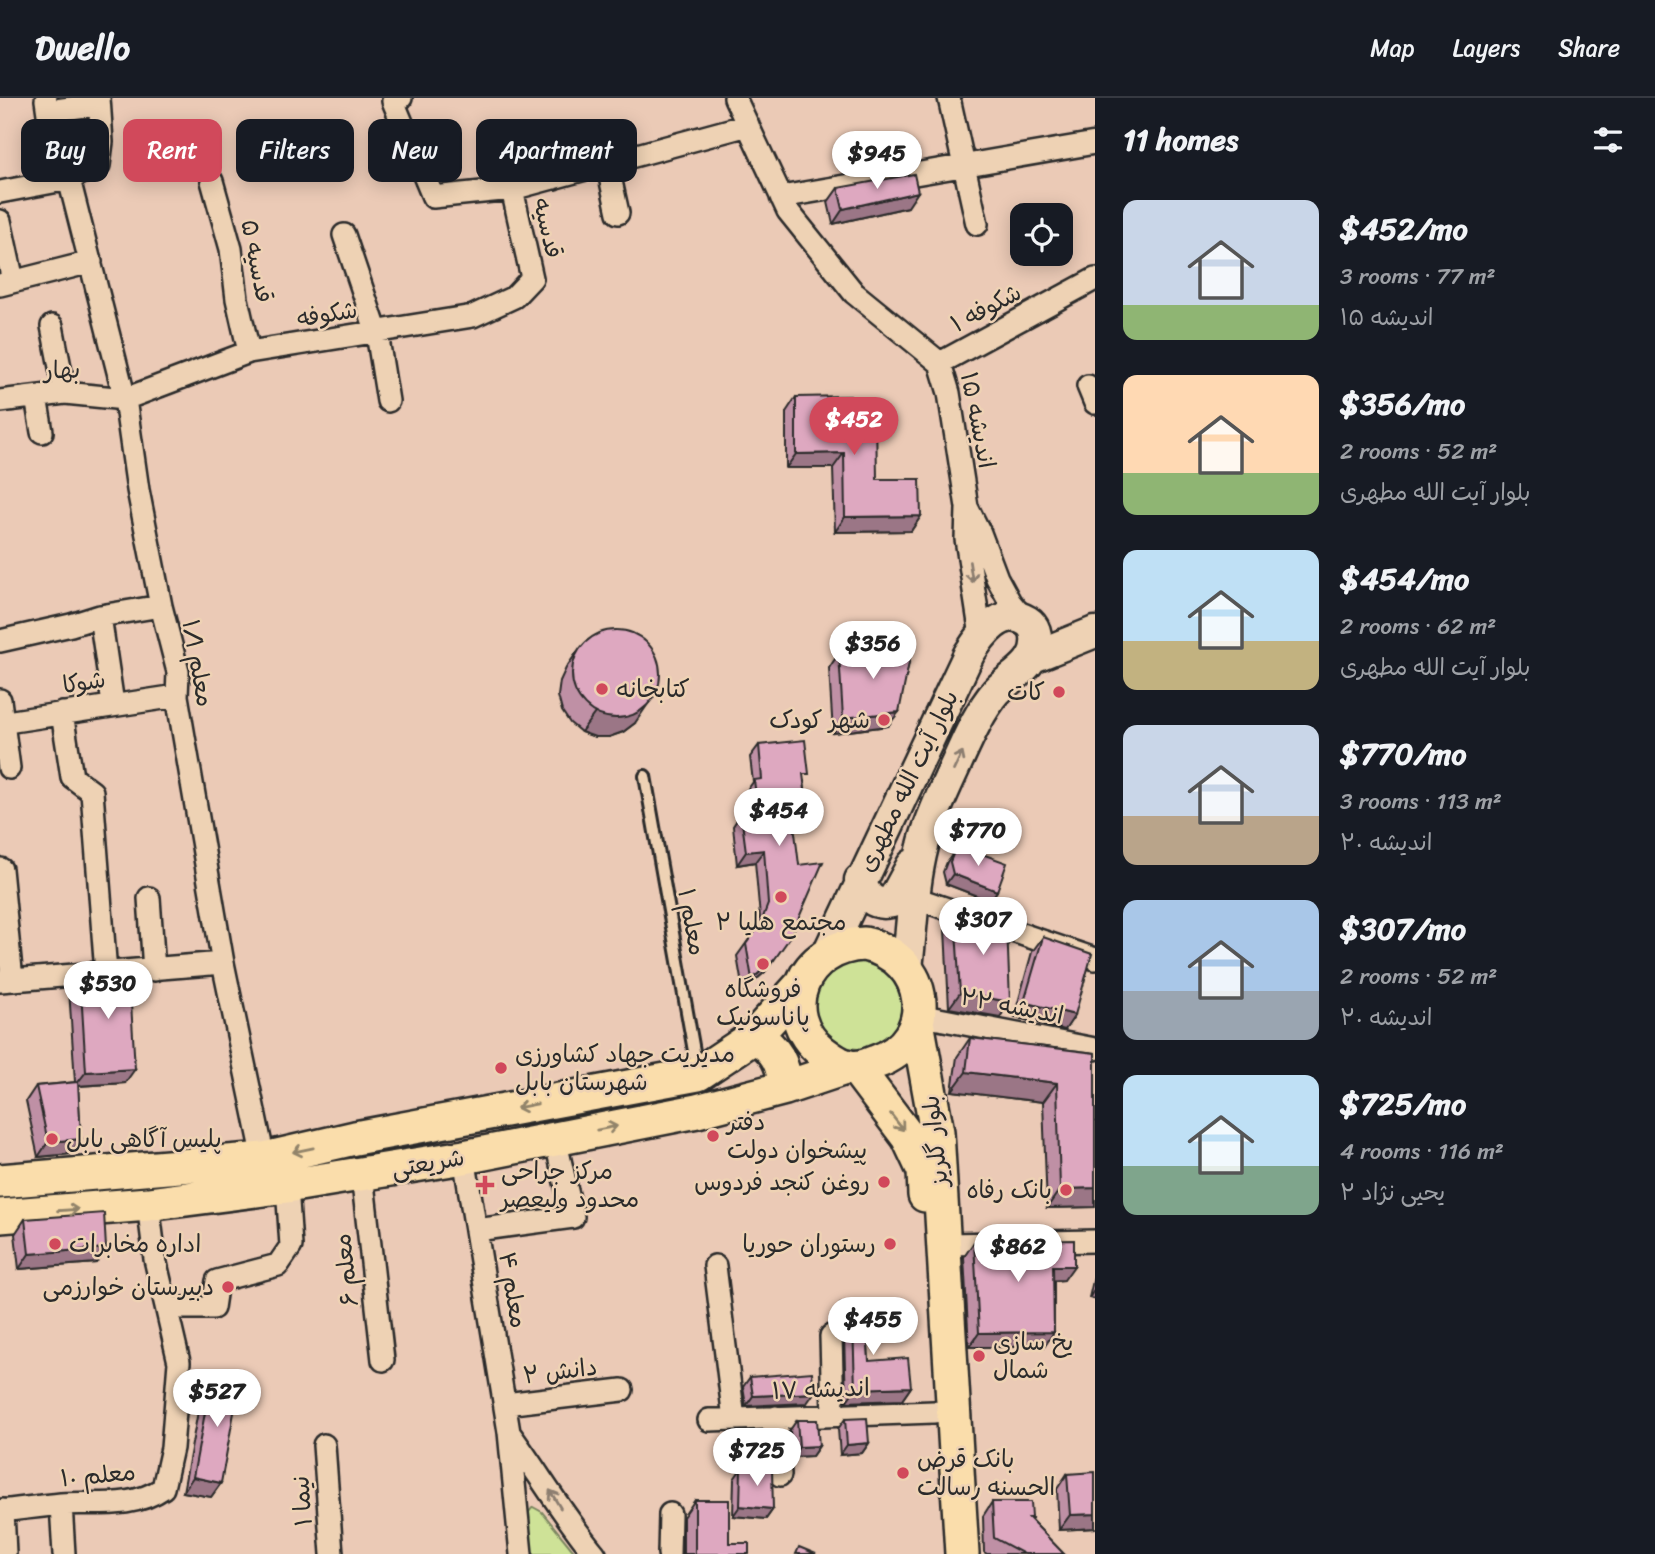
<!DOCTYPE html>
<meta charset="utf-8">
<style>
:root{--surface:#171b24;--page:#20242c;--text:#f1f3f6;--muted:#9ea1a6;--line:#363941;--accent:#d1495b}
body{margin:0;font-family:Sriracha,"Playpen Sans Arabic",sans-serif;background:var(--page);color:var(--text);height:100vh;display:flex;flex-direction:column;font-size:26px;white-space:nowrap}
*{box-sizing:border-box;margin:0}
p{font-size:23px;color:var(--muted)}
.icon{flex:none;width:38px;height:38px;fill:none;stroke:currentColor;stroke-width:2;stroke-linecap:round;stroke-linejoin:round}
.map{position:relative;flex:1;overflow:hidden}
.drawer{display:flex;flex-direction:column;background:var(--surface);width:560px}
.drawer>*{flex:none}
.banner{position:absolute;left:21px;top:21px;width:665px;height:63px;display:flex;gap:14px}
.tools{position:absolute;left:1010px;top:105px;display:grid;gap:14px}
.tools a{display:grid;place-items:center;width:63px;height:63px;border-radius:14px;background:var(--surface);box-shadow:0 4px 18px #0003;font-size:35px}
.price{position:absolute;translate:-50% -60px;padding:0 16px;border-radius:24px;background:#fff;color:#222;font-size:23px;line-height:46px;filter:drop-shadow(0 2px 4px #0008)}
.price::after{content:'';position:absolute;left:50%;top:42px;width:21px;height:16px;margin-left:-10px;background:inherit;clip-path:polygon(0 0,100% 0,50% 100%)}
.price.current{background:var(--accent);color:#fff}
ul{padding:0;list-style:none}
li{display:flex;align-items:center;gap:21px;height:175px;padding:0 28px}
li span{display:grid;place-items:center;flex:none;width:196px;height:140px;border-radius:14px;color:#555}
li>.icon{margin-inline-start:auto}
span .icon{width:84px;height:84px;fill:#fffc;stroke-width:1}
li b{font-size:30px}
h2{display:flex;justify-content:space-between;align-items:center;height:84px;padding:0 28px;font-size:30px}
.chip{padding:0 24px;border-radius:14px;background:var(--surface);box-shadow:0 4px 18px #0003;font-size:24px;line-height:63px}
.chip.current{background:var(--accent);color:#fff}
header{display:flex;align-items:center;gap:42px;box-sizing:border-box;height:98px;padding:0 35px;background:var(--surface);border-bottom:2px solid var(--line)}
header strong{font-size:33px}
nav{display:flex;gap:38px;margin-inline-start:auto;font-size:24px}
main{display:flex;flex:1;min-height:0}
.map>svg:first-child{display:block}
.green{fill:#cee297;stroke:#7c8661;stroke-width:2}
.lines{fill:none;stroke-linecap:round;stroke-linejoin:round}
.lane-casing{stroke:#2b2b2b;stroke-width:16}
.street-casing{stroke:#2b2b2b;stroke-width:26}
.secondary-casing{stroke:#2b2b2b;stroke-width:35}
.primary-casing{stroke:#2b2b2b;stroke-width:38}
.lane{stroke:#eed2b4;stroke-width:10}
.street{stroke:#eed2b4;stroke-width:21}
.secondary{stroke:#eed2b4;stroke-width:30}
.primary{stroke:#faddab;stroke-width:33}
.wall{fill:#bf90a5;stroke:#2b2b2b;stroke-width:2}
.shaded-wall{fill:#9b7686;stroke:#2b2b2b;stroke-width:2}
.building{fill:#dea8c0;stroke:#2b2b2b;stroke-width:2}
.oneway{stroke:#8c7e70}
.oneway2{stroke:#92846b}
.poi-dot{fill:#d1495b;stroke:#eed2b4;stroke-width:2.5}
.labels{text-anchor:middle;stroke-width:5;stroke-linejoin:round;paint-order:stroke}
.street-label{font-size:24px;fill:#2b2b2b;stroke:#eed2b4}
.poi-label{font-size:24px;fill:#2b2b2b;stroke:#eed2b4;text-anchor:start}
</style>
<header>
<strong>Dwello</strong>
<nav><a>Map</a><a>Layers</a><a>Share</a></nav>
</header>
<main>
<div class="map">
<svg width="1095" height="1456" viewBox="0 0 1095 1456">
<rect width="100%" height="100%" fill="#ebcab6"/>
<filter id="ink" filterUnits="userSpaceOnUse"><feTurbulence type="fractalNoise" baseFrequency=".0143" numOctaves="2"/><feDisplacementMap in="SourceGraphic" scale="14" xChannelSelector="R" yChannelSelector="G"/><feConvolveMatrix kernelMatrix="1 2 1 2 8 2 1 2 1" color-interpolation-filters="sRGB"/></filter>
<g filter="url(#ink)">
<path class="green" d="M814 907a44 44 0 1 1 88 0a44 44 0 1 1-88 0Z
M533 1409 542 1414 576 1456H531L529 1414Z"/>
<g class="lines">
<defs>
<path id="lane" d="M645 678 697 970"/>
<path id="street" d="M401 0 393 3 433 99 512 91 748 27
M735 0 788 113 854 195 940 265 949 295 967 409 980 435 997 480 1010 504 1024 521
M949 0 977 126
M46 2 52 44
M49 13 99 6
M543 45 554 80
M607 65 618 115
M69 81 125 301 138 392 161 508 178 574 177 598 223 865 264 1061
M212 83 231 151 237 201 249 254
M0 94 69 81 99 67 102 44 99 0
M781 99 1095 45
M0 123 13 183
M344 137 377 235 388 303
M0 187 91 164
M52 228 65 295
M940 265 1095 181
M1088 288 1095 305
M36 299 42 334
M0 303 65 295 125 301 249 254 473 218 514 199 532 180 512 91
M967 411 966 441 981 538
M100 518 113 606
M0 543 71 527 100 518 161 508
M0 602 9 670
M62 615 72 679 92 694 106 875
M0 625 177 598
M1 771 12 882
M149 800 154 872
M915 800 1095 861
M0 883 223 865
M918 917 1095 951
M464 1059 509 1334 521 1456
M362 1076 383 1262
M476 1132 573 1119 555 1040
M1045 1144 1095 1143
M945 1146 1002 1145
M715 1168 734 1321
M167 1210H213L217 1183 278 1167 291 1148 287 1088
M831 1238 833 1317
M505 1306 622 1292
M776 1319 780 1377
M709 1322 934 1314
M510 1336C539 1376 564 1419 595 1456
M324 1347 332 1456
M61 1406 64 1456
M3 1412 5 1456
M0 1413C20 1411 40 1408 61 1406 95 1404 133 1411 163 1390L172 1350 179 1264 155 1161 148 1106
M669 1456 670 1416"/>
<path id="secondary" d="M1033 559 1095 534
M860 782C866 799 873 808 892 804L912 767
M828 855 969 556C981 537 1002 507 1027 523 1035 528 1037 537 1036 546 1035 568 1009 579 996 594 979 614 968 640 957 664 947 686 928 725 923 748 913 787 912 830 907 870"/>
<path id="primary" d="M864 846C930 859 940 942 876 964 869 967 859 971 850 969 841 968 830 960 822 954 774 915 803 848 864 846Z
M917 924 937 1034 962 1456
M755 938C776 951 784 965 785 990
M856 970 908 1039 924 1073 925 1097
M0 1083 264 1061 355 1040 698 976 755 938 802 886
M0 1118 148 1106 287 1088 464 1059 697 1013 785 990 848 969"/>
</defs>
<use href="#lane" class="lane-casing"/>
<use href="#street" class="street-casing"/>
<use href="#secondary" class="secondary-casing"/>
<use href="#primary" class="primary-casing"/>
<use href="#lane" class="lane"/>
<use href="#street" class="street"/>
<use href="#secondary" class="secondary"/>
<use href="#primary" class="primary"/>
</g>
<path class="wall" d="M838 90 908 109 833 126 828 104Z
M796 299 851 317 877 381 921 418 911 433 835 434 833 370H786V314Z
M579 551 635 625 623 634 609 639H595L581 634 570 625 562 613 558 598 560 583 566 570Z
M839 555 888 628 833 635 829 570Z
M759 647 804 683 807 708 798 720 794 721 765 874 743 893 737 858 752 837 760 819 755 764 737 767 733 728 741 716 748 715 746 694 753 684 750 659Z
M954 754 997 793 990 803 946 786 943 774 947 764Z
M955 816 1010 904 1000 919 949 910 945 831Z
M1043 839 1065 932 1014 919 1032 854Z
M80 876 125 985 78 988 81 1041 70 1056 38 1059 26 1003 36 988 75 984 69 891Z
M970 940 1095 955V1109L1047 1110 1043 1004 952 993 957 959Z
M25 1121 106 1150 96 1165 19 1171 15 1136Z
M974 1144 1064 1182 1054 1183V1234L1044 1249H969L964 1159Z
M1095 1174V1201L1089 1200Z
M865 1203 869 1263 911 1289 902 1302 846 1304 844 1237 842 1231 832 1225V1218L841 1205Z
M212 1277 221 1385 211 1399 183 1394 202 1292Z
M750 1279 807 1305 746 1308 743 1289Z
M845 1321 869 1345 862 1355 840 1357 838 1331Z
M797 1322 819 1348 812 1358 792 1359 790 1332Z
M741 1371 773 1411 766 1421 733 1418 734 1381Z
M1067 1376 1095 1430 1059 1432 1057 1391Z
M695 1402 729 1445 749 1456H683V1419Z
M992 1404 1032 1420 1031 1422 1064 1456H987L984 1454 983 1418Z"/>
<path class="shaded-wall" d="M918 94 908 109 833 126 843 111Z
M844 355 833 370H786L796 356Z
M921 418 911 433 835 434 845 419Z
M648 606 635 625 623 634 609 639H595L581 634 595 615Z
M899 614 888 628 833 635 843 620Z
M807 708 798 720 784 722 792 710Z
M764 752 755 764 737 767 746 754Z
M953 776 997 793 990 803 946 786Z
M774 862 765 874 743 893 752 881Z
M960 895 1010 904 1000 919 949 910Z
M1024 904 1075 917 1065 932 1014 919Z
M135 971 125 985 75 988 86 974Z
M966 974 1057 985 1043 1004 952 993Z
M81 1041 70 1056 38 1059 48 1044Z
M1095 1090V1109L1047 1110 1060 1091Z
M106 1150 96 1165 19 1171 29 1156Z
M1053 1168H1074L1064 1182 1043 1183Z
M1095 1191V1201L1089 1200Z
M1054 1234 1044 1249H969L979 1235Z
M911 1289 902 1302 846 1304 855 1291Z
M814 1295 807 1305 746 1308 753 1298Z
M869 1345 862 1355 840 1357 847 1347Z
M819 1348 812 1358 792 1359 799 1349Z
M193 1379 221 1385 211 1399 183 1394Z
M740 1408 773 1411 766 1421 733 1418Z
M1095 1416V1430L1059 1432 1070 1417Z"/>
<path class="building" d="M914 76 918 94 843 111 838 90Z
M850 298 851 317H876L877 381H920L921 418 845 419 844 355 796 356V299Z
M572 576a44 44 0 1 1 88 0a44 44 0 1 1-88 0Z
M912 550 899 614 843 620 839 555Z
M805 642 809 676H803L807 708 792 710 799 767 823 764 791 838 774 862 752 881 746 846 760 827 768 806 764 752 746 754 741 716 758 714 754 682 762 681 759 647Z
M963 749 1007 765 997 793 953 776 950 764 954 754Z
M960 811 1007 827 1010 904 960 895 955 816Z
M1043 839 1092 856 1075 917 1024 904Z
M129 872 135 971 86 974 80 876Z
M970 940 1095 955V1090L1060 1091 1057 985 966 974Z
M78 984 81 1041 48 1044 36 988Z
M104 1115 106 1150 29 1156 25 1121Z
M1074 1142V1168H1053L1054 1234 979 1235 974 1144Z
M865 1203 869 1263 908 1260 911 1289 855 1291 853 1224 851 1217 842 1212 841 1205Z
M812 1274 814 1295 753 1298 750 1279Z
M212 1277 240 1282 221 1385 193 1379Z
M867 1320 869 1345 847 1347 845 1321Z
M797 1322H817L819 1348 799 1349Z
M756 1368 772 1371 773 1411 740 1408 741 1371Z
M1095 1374V1416L1070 1417 1067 1376Z
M695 1402H729V1445H749V1456H695Z
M992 1404H1031L1032 1420H1029L1064 1456H1024L994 1440Z
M799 1449 816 1456H796Z"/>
<defs><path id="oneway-shaft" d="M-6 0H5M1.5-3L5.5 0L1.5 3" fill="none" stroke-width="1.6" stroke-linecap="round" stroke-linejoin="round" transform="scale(1.75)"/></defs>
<g class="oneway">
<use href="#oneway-shaft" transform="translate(971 474) rotate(81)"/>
<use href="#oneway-shaft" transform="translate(958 663) rotate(-65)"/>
<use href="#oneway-shaft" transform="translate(555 1401) rotate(-121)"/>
</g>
<g class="oneway2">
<use href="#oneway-shaft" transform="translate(527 1008) rotate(169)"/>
<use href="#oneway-shaft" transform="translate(897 1024) rotate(52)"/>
<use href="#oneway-shaft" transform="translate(607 1030) rotate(-11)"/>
<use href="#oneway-shaft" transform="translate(303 1052) rotate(168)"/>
<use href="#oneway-shaft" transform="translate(68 1112) rotate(-4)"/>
</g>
</g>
<g class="poi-dot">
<circle cx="602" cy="591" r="7"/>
<circle cx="1059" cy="594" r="7"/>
<circle cx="884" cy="622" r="7"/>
<circle cx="781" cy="799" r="7"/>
<circle cx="763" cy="866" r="7"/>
<circle cx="501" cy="970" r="7"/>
<circle cx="713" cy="1038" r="7"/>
<circle cx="52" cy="1041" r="7"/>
<circle cx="884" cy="1084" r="7"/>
<path d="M481.5 1076.5h7v7h7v7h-7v7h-7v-7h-7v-7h7z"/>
<circle cx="1066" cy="1092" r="7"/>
<circle cx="55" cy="1146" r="7"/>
<circle cx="890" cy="1146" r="7"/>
<circle cx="228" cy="1189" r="7"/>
<circle cx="979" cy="1258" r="7"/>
<circle cx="903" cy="1375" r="7"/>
</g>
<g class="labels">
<g class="street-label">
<text transform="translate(548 130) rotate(77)" y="8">قدسیه</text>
<text transform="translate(257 163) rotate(79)" y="8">قدسیه ۵</text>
<text transform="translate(986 210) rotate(-28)" y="8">شکوفه ۱</text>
<text transform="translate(327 216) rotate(-9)" y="8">شکوفه</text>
<text transform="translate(62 272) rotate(-1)" y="8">بهار</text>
<text transform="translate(978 322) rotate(79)" y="8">اندیشه ۱۵</text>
<text transform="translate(198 565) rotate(80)" y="8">معلم ۱/۱</text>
<text transform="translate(84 584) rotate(-9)" y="8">شوکا</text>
<text transform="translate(908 683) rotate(-64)" y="8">بلوار آیت الله مطهری</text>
<text transform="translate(692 824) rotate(80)" y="8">معلم ۱</text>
<text transform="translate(1012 908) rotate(11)" y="8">اندیشه ۲۲</text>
<text transform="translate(935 1043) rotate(-96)" y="8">بلوار گلریز</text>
<text transform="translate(428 1065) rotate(-10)" y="8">شریعتی</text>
<text transform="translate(346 1172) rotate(-96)" y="8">معلم ۶</text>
<text transform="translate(513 1192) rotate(81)" y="8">معلم ۴</text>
<text transform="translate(560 1273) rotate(-7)" y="8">دانش ۲</text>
<text transform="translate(821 1291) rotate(-2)" y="8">اندیشه ۱۷</text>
<text transform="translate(98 1377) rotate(-5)" y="8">معلم ۱۰</text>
<text transform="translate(302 1403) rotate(-94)" y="8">نیما ۱</text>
</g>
<g class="poi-label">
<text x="616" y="599">کتابخانه</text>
<text x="1045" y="602" text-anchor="end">کات</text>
<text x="870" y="630" text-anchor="end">شهر کودک</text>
<text x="781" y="832" text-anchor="middle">مجتمع هلیا ۲</text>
<text x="763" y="899" text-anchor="middle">فروشگاه<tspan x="763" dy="28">پاناسونیک</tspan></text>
<text x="515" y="964">مدیریت جهاد کشاورزی<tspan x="515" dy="28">شهرستان بابل</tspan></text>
<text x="727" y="1032">دفتر<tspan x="727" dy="28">پیشخوان دولت</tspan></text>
<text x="66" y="1049">پلیس آگاهی بابل</text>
<text x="501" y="1081">مرکز جراحی<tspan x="501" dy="28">محدود ولیعصر</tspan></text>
<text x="870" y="1092" text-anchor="end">روغن کنجد فردوس</text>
<text x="1052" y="1100" text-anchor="end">بانک رفاه</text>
<text x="69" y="1154">اداره مخابرات</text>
<text x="876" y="1154" text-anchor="end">رستوران حوریا</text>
<text x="214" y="1197" text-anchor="end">دبیرستان خوارزمی</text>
<text x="993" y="1252">یخ سازی<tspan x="993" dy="28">شمال</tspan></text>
<text x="917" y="1369">بانک قرض<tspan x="917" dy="28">الحسنه رسالت</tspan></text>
</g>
</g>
</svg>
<div class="tools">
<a><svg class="icon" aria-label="locate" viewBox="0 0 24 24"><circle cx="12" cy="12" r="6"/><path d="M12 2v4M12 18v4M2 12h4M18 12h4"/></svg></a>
</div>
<b class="price" style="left:877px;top:93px">$945</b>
<b class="price current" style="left:854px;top:359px">$452</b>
<b class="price" style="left:873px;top:583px">$356</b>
<b class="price" style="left:779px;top:750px">$454</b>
<b class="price" style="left:978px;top:770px">$770</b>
<b class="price" style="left:983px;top:859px">$307</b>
<b class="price" style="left:108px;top:923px">$530</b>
<b class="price" style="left:1018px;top:1186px">$862</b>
<b class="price" style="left:873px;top:1259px">$455</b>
<b class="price" style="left:217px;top:1331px">$527</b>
<b class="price" style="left:757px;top:1390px">$725</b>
<div class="banner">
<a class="chip">Buy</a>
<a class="chip current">Rent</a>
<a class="chip">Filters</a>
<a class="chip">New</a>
<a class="chip">Apartment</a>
</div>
</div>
<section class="drawer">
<h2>11 homes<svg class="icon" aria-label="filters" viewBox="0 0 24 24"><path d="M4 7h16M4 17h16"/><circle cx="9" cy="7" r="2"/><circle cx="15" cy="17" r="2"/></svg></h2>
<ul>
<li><span style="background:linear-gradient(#c9d6e8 75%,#8fb573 0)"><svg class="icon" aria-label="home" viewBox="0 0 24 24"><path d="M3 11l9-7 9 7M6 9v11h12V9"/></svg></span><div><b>$452/mo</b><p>3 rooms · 77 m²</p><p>اندیشه ۱۵</p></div></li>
<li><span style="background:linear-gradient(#ffd9b3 70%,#8fb573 0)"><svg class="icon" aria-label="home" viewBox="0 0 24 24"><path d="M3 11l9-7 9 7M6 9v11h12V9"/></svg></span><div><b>$356/mo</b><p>2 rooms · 52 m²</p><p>بلوار آیت الله مطهری</p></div></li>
<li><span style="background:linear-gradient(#bfe0f5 65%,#c2b280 0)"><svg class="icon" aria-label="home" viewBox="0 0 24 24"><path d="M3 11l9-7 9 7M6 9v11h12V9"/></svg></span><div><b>$454/mo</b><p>2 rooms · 62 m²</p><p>بلوار آیت الله مطهری</p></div></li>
<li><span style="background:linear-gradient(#c9d6e8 65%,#b9a48a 0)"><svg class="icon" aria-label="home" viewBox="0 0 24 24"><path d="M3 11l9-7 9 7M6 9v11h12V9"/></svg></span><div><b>$770/mo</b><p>3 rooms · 113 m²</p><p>اندیشه ۲۰</p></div></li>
<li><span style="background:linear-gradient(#a9c7e8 65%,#9aa5b1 0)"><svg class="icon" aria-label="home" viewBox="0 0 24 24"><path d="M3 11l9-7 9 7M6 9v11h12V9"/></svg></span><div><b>$307/mo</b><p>2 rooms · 52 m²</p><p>اندیشه ۲۰</p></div></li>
<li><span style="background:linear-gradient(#bfe0f5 65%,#7fa58c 0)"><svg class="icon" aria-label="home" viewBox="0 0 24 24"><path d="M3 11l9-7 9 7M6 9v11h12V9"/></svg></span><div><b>$725/mo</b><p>4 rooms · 116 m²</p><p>یحیی نژاد ۲</p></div></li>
</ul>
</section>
</main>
